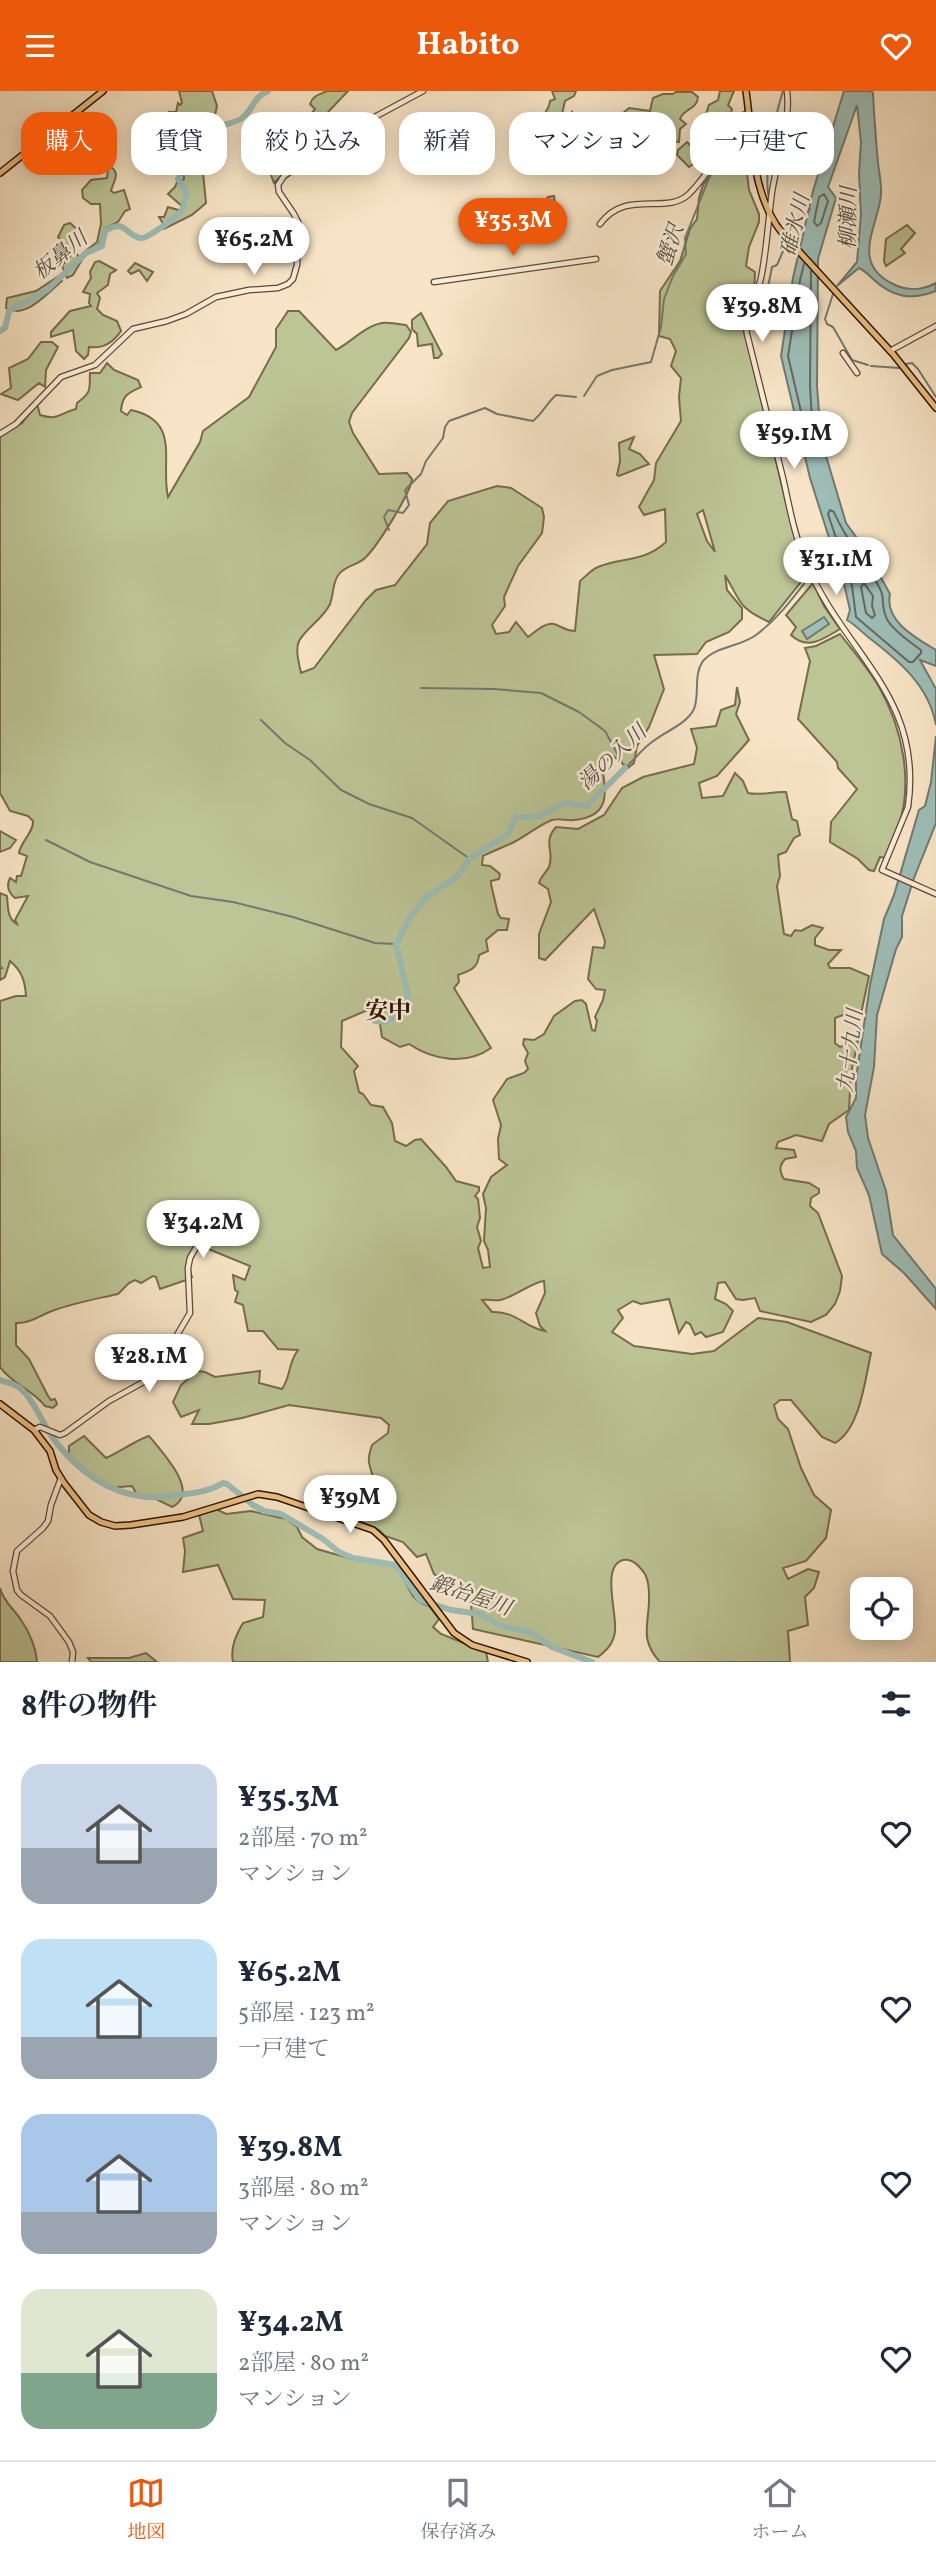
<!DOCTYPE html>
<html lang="ja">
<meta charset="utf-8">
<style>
:root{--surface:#fff;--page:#f2f2f3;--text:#1f2937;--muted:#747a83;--line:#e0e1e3;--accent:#ea580c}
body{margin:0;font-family:Vollkorn,"Noto Serif JP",serif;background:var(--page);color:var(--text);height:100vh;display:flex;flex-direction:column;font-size:26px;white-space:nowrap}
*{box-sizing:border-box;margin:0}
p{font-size:23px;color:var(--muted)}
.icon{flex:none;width:38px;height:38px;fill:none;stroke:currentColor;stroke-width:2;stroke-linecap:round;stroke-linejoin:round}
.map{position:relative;height:1571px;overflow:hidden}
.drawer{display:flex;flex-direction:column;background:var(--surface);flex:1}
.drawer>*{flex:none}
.banner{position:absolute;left:21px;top:21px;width:894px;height:63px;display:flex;gap:14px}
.tools{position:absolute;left:850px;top:1486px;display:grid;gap:14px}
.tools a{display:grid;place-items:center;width:63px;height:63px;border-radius:14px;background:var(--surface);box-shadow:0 4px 18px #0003;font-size:35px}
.price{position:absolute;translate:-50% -60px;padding:0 16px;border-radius:24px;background:#fff;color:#222;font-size:23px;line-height:46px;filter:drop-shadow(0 2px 4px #0008)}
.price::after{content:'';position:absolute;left:50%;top:42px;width:21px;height:16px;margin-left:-10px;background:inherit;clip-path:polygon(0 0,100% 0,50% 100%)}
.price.selected{background:var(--accent);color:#fff}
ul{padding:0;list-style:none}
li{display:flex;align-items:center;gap:21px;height:175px;padding:0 21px}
li span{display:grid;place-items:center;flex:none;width:196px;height:140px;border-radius:21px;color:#555}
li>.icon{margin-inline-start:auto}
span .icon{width:84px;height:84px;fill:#fffc;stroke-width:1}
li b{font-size:30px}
h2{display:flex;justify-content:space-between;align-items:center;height:84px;padding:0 21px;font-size:30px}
.tag{padding:0 24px;border-radius:21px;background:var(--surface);box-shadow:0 4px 18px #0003;font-size:24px;line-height:63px}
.tag.selected{background:var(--accent);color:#fff}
header{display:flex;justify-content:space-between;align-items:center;height:91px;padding:0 21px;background:var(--accent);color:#fff;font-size:32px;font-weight:700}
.tabs{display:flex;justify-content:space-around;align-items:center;height:98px;border-top:2px solid var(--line);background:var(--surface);font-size:19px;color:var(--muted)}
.tabs a{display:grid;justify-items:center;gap:4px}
.tabs .selected{color:var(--accent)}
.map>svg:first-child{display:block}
.green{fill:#bdc596;stroke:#766c4c;stroke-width:2;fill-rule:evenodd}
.water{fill:#9ebfb9;stroke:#717a70;stroke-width:2}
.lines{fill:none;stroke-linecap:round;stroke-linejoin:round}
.shore{stroke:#66695e;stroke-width:2}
.stream{stroke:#717a70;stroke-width:2}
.river{stroke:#9ebfb9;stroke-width:6}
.minor-casing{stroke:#604833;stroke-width:7}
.major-casing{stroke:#2e1302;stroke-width:8}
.minor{stroke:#faeedb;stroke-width:4.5}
.major{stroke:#ecc284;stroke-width:5}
.labels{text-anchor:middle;stroke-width:5;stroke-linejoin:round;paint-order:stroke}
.water-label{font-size:21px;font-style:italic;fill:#554f42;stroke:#faeedb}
.quarter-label{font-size:23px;font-weight:bold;fill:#2e1302;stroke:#faeedb}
</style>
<header><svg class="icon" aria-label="menu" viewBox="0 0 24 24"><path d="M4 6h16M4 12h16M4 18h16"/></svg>Habito<svg class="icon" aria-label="heart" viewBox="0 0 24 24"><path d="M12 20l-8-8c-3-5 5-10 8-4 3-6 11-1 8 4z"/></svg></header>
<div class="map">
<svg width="936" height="1571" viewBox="0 0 936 1571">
<rect width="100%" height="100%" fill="#f8e5c7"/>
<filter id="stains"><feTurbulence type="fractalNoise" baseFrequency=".00286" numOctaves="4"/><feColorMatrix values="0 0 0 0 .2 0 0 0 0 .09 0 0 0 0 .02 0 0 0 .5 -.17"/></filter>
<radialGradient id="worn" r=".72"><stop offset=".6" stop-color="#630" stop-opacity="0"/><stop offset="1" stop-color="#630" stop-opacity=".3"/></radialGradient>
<path class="green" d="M179 0H212L217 15 213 33C199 41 196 54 189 66V60L183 63 172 62 162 77 158 79 152 70 145 75 144 70 149 60 144 58 143 53 154 50 158 37 168 31 169 21H176L178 12 180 14 182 12Z
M327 0H348L328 21 322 45 317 46 297 41 315 18 310 13C313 4 319 4 327 0Z
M552 0H576L574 5 565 10 560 32 563 37 567 35 572 21 578 30 574 47 566 51 564 60C549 58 547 43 539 34 540 25 549 21 550 10L555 8Z
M720 0H734L728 14 732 18C731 26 725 33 723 42L721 41V35H718L717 27 707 31 705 26 709 14 718 9Z
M676 1H692L698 6C697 19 684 17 680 28L686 33 680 38 679 51 649 46 646 47 643 53 638 52 631 56 627 46 613 44 617 27 629 17 650 20 653 7 663 3H673Z
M739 27 745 28V33L742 31 737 33 739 38 736 45V57H744L749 99 759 123V131L749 156 746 175 755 181 754 201 742 230 788 420 808 482 769 531C738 517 741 511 725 484L727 499 742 517V528L729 541 706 551 697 563 654 564 664 598 649 636 637 655 634 672 628 677 612 664 602 676C607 702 610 726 574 729 567 730 559 727 552 729 539 734 526 745 514 751 504 756 493 760 483 765L482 774 490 775 500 783 499 788 491 790V793L498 823 501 827 509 828 507 839H498L486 849 488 860 479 864C478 878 469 880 458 884L459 891 454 897 491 957C466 975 433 969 409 953L400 956 382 946 377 915 342 930 341 956 358 975 354 980 359 1001 363 1003 371 1014 383 1016 392 1032 395 1050 406 1055 415 1049 421 1048 446 1076 456 1090 479 1096V1100L475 1105 478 1108 480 1127 477 1136 481 1150 478 1157 483 1177 490 1176 488 1159 484 1150 486 1117 483 1103 491 1086 507 1074 499 1068 498 1048 501 1034 493 1009 507 988 524 982 528 978 525 970 528 962 523 953 524 948 534 949 544 943 554 925 575 910 582 909 586 913 592 939 595 940 597 930 595 926 603 909 605 899 596 898 588 888 593 856 604 857 605 850 594 818 545 869 539 867V843L551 811 548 798 539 792C541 785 546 782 549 776 555 760 542 752 556 736L578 738 604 724 622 697 643 686 694 673 697 657 691 638 716 635 721 619 735 614 737 596 740 611 736 623 749 649 717 685 699 692 702 707 723 705 735 682 743 690 748 702C761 705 773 700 786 701L792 728 797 730 800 744 794 747 786 761 778 764 780 785 777 795 784 843 791 845 795 839 801 840 812 834 823 837 815 847V854L829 859H841L828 873 830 877H850L869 885 861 923 848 922 835 927V952L840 956 858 950 851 982 849 1019 829 1033 822 1050 796 1044 778 1051 776 1057 794 1059 796 1066 785 1068C779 1075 779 1080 784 1088L809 1092 819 1098V1102L811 1107 810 1115 818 1122 842 1185 840 1200 835 1213 826 1224 811 1231 760 1220 755 1207 743 1209 736 1208 725 1191 718 1192 715 1208 726 1213 733 1220 723 1241 706 1246 701 1241 695 1244 690 1233 686 1231 679 1242 669 1208 641 1213 633 1210 618 1219 623 1227 612 1241 634 1255 692 1263 714 1260 758 1227 787 1231 871 1262C865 1289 860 1338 835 1352L822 1346 791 1309H780L774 1314 778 1328 788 1338 801 1377 814 1404 831 1419 826 1447 806 1470 783 1477 788 1488 808 1478 819 1481 814 1497 805 1506 808 1534 788 1540 790 1571H660C638 1547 650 1532 649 1504 649 1498 648 1489 645 1483 640 1476 633 1467 623 1469 601 1475 617 1521 615 1540 614 1552 607 1559 598 1566L473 1538 471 1512 455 1496 434 1483 426 1463 417 1466 403 1451 385 1445 379 1439 331 1416 327 1403 332 1397 358 1418 369 1419C384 1402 372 1389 369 1371 368 1366 370 1360 372 1354L388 1342 389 1334 381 1327 289 1314 242 1327 209 1333H192L199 1319 181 1326 173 1311 181 1294 197 1280 205 1281 215 1286 260 1280 259 1292 282 1298C292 1283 287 1274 298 1259L278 1258 263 1240H248L243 1214 235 1211 238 1201 235 1199 233 1184 245 1189 250 1175 201 1155 187 1172 192 1186 189 1188 160 1198 156 1186 153 1185 141 1192 135 1189 129 1192 118 1203C96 1208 73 1212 52 1220 41 1224 29 1233 16 1232V1254L29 1268 48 1305 51 1309 55 1308 57 1313 53 1317 45 1315C33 1299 12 1293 0 1276V910L16 905H26C25 890 22 880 10 870L5 886 0 889V878L2 877 0 875V802L7 805C8 815 7 828 17 833L15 829 28 805 15 807C9 802 6 795 10 787L16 791 17 785H21L27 765 19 762C21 750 34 741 33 730L28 725 10 720 0 702V344L22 332 37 313 40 324C59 330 59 322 76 318L77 312C93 300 89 298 90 282H100L107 272 114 279 138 289 141 296C128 302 122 304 121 320L127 324 131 319C182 330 160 371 168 406L200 351 203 340 249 306 276 256V238L288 220H299L336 259C351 251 365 235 382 232 389 231 399 233 406 234L411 241 409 247 352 322 349 331 353 342 379 383 407 382 412 388C410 403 378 454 366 466 359 474 346 474 339 483 332 492 334 502 330 513 323 528 307 536 299 550 295 559 299 572 301 582L314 577 366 509 376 499 395 494 427 453 430 432 448 410 497 395 511 397 542 417 544 426 542 442 518 475 504 506 505 515 492 534 496 543 509 541 516 531 528 546C535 541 545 531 554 533 562 535 564 540 575 540L580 490C585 486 592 478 598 476 622 466 643 472 666 451L665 418 644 424 639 416 654 389 656 372 681 330 679 306 681 287 671 275 676 260 670 248 659 245 660 200 680 170 690 138 697 128 699 107 703 94 718 75 728 56 731 34ZM703 419 715 461 707 450 697 423ZM544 1190 545 1202 536 1222 540 1235 545 1240C524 1236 516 1220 492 1221L482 1209C488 1208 494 1210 500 1209 515 1206 532 1191 544 1190Z
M687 51 691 55 699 56V69L689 76 677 64 678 59Z
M305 54H311L312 61 299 68 274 92 271 84 274 73 272 68 275 64 280 68 286 66 295 67 299 57Z
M111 76C121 83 113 90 111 100L114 102 124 99 130 118 125 120 118 131 104 138 100 153 84 164 83 162 97 151 101 133 100 113H91L83 107 82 99 91 89 107 87 108 78Z
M190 76 203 82 206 112 192 124 164 138 162 137 164 134 159 126H164L168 116 182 120 184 117 168 103 175 96 177 91 184 88 183 79Z
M554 105 557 131 546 132 545 128 537 122 548 106Z
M70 132 78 139C73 154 65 152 82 169L73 184 67 187 62 175 70 165 65 161 58 162 55 159 60 155 61 149 58 146 64 134Z
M907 134 915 142 901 158 905 162 886 175 884 170 886 148Z
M99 170 116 179 110 183 108 194 97 202 100 207 97 218 103 224 117 230 121 240C113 252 103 258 89 256L88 264 84 268 76 260 73 239 51 246V241L70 220 91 215 89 212 90 203 83 201 91 187 90 181 95 171Z
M135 172 153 181 147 190 139 179 131 183 128 180Z
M59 185 62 190C48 201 26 229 6 217L7 207 36 200Z
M421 222 442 263 438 267H434L432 253 418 255 417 243 412 238V229Z
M41 251H52L58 256 46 279 45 296 39 292 18 309 1 303 11 297 9 277 28 268Z
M634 346 629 358 640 363 649 373 619 385 617 384 620 370 619 352Z
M813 492 824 515 840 538C823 548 808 560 791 544L796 536 786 524Z
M840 543C853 560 868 577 879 596 902 636 914 691 898 737 895 747 889 757 885 767L880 766 874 780 869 779 858 768 830 751 831 731 857 698 838 677 837 671 798 628 810 570 805 557 816 555Z
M0 740 16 749 10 757 0 761Z
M84 1345 106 1367C118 1362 138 1348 149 1345 161 1360 202 1402 172 1416L154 1407H139L132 1395 107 1397 82 1378 69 1364V1355Z
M216 1418 226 1423 251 1420 286 1428 297 1436 302 1446 317 1458 352 1468 392 1474 399 1480 413 1505 419 1511 429 1515 439 1528 433 1536 441 1543 486 1561 488 1571H233C230 1557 236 1544 243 1532L263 1526 265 1509 233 1508 218 1474 183 1481 185 1460 183 1447 203 1440 199 1424Z
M0 1497C3 1510 14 1518 21 1529 29 1540 36 1557 37 1571H0Z
M146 1562 157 1571H91L88 1567H129Z"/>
<path class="water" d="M844 0H871L873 2C874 26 876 49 878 72 879 82 882 94 881 104 878 136 849 173 895 194 908 200 923 199 936 192V200C911 210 892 206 873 188 868 183 865 180 859 177L837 195 857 171 861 124 859 83 861 51 857 14 828 96 836 107 818 168 817 295 821 348 846 432 865 458 890 503C884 530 916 547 936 559V575L920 569 936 598V634C929 594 898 569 868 546 861 540 854 533 847 529L850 519 845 497 810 387 781 265 793 187 813 100Z
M824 526 829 533 807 548 802 540Z
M936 645V732L914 787 902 825V846L896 858 877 924 874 976 865 1024 868 1047 886 1100 893 1144 936 1198V1218L904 1182 882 1163 869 1104 857 1077 856 1060 848 1041 846 1026 856 1007V987L870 894 884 828 894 804 919 719 925 715 931 691Z"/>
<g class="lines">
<path class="shore" d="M824 103 828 110 821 132 817 135 814 131 819 106Z
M804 173 800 189 788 265 807 346 810 349 813 345 810 295 811 180
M830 419 834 421C845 449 868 472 881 500 885 509 880 516 888 530 896 542 910 551 921 559V562L913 571H909L856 526 852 495 828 423Z
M864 492 873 505 872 515 875 524 872 527 866 522 861 496Z"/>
<path class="stream" d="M755 39 780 46
M787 47 806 51
M769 107C763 82 775 25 783 0
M789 146 799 126 806 124 810 118
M833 203 825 228 827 233 833 236 852 269 868 274
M746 209 749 211
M753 214 759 216 767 201 772 176 777 174 787 151
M906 273 912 272 918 278 936 306
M871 275 899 277
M584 305 597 285 612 279 651 271 661 236 664 208 673 185 686 163 685 147 709 87 727 56 730 35 733 30
M389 439 384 426 388 419 403 422 409 414 405 399 421 383 426 370 443 347 445 336 449 330 485 317 497 323 533 330C543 322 546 313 556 304L576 306
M421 597 494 598 541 602 579 621 605 640 625 677C634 669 642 658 652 651 665 640 686 634 694 618 700 603 693 584 703 570 716 555 740 556 756 544 787 521 806 487 831 459
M261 629 285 652 310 669 341 699 369 713 412 727 470 768
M46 749 90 771 191 805 233 811 293 826 375 852 396 853"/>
<path class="river" d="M0 240 5 237 9 220 47 199 86 162 102 155 105 140C125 127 125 144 140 147 146 149 178 125 182 119 184 114 185 108 187 102L178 88C182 78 187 74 193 65 198 56 199 43 210 38 220 33 233 34 242 27 254 18 252 7 268 0
M375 930 385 931 403 921 408 903 396 853 411 825 427 806 458 785 469 768 508 743 516 726H538L564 712 587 715 625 677
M0 1289C6 1291 15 1293 20 1297 36 1311 43 1335 56 1351 85 1388 124 1412 172 1405 190 1402 207 1402 223 1392L227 1393 253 1414 264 1420 281 1423 323 1448 339 1461 353 1467 396 1474 420 1509 451 1519 480 1523 501 1535 529 1541 552 1556 592 1571"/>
<defs>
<path id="minor" d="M787 0C791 33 777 68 772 101 768 130 767 158 761 187 756 207 743 221 747 243 759 291 771 339 783 387 789 414 794 443 805 469 842 562 924 603 908 716L882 779 936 803
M600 133C626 97 666 125 689 103 698 94 716 71 721 59 725 49 725 38 731 28L749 22
M434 191 596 168
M890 260 936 235
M843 262 857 282
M0 343 16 333 61 286 95 274 133 238 167 230 186 223 216 206 249 199 278 197 288 193 293 188 297 174 299 133 294 123 279 101 278 94 284 85 356 36 423 0
M34 1339 40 1336 60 1344 65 1342 109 1310 149 1288 157 1278 190 1222 188 1177 190 1167 206 1139
M61 1387 51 1414 48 1430 43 1437 17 1460 13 1480 17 1499 21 1504 50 1525 69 1551 73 1561 72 1571"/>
<path id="major" d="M746 0C753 48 751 106 784 144L893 263 936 317
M0 82 103 0
M0 1313 34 1339 50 1360 56 1379 64 1392 89 1424 101 1431 115 1435 131 1434 183 1426 258 1403 277 1406 373 1439 384 1449 454 1542 472 1554 527 1571"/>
</defs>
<use href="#minor" class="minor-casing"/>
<use href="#major" class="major-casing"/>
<use href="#minor" class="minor"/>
<use href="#major" class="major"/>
</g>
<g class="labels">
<g class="water-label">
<text transform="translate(848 127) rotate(-89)" y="7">柳瀬川</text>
<text transform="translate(795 134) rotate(-76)" y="7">碓氷川</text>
<text transform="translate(670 154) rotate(-72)" y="7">蟹沢</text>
<text transform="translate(60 164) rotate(-39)" y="7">板鼻川</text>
<text transform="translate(612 666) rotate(-43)" y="7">湯の入川</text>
<text transform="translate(850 960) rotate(-83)" y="7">九十九川</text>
<text transform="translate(471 1504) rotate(19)" y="7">鍛冶屋川</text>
</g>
<g class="quarter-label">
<text x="388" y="927">安中</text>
</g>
</g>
<rect width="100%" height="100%" filter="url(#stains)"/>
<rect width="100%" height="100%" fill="url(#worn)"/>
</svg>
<div class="tools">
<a><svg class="icon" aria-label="locate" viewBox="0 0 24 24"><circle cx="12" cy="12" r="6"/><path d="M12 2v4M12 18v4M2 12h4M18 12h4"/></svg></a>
</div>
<b class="price selected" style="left:513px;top:167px">¥35.3M</b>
<b class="price" style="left:254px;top:186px">¥65.2M</b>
<b class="price" style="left:762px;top:253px">¥39.8M</b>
<b class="price" style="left:794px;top:380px">¥59.1M</b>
<b class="price" style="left:836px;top:506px">¥31.1M</b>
<b class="price" style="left:203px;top:1169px">¥34.2M</b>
<b class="price" style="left:149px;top:1303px">¥28.1M</b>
<b class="price" style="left:350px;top:1444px">¥39M</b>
<div class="banner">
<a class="tag selected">購入</a>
<a class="tag">賃貸</a>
<a class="tag">絞り込み</a>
<a class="tag">新着</a>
<a class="tag">マンション</a>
<a class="tag">一戸建て</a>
</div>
</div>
<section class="drawer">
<h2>8件の物件<svg class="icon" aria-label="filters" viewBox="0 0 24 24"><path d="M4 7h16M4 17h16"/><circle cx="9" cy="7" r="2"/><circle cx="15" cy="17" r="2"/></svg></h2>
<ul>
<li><span style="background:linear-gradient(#c9d6e8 60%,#9aa5b1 0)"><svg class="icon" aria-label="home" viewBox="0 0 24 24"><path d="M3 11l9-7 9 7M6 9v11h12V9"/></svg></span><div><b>¥35.3M</b><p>2部屋 · 70 m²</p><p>マンション</p></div><svg class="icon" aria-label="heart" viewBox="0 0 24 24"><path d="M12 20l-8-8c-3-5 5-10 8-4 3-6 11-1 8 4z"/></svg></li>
<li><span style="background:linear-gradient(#bfe0f5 70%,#9aa5b1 0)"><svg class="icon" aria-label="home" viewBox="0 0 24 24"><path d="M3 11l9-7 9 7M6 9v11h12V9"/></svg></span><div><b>¥65.2M</b><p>5部屋 · 123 m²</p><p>一戸建て</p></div><svg class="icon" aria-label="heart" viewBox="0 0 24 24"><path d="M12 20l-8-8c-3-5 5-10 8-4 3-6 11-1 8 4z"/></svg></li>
<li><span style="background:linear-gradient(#a9c7e8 70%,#9aa5b1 0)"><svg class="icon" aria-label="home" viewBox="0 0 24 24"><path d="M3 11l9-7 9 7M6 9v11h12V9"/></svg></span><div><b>¥39.8M</b><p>3部屋 · 80 m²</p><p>マンション</p></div><svg class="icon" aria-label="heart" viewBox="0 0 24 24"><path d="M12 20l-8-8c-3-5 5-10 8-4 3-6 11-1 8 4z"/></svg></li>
<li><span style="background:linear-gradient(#dfe7d0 60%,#7fa58c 0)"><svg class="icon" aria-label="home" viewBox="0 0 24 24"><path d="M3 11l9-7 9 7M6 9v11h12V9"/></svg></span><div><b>¥34.2M</b><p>2部屋 · 80 m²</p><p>マンション</p></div><svg class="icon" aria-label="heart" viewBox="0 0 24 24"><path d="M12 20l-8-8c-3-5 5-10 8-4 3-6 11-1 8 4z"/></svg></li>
</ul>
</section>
<nav class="tabs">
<a class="selected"><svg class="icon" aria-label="map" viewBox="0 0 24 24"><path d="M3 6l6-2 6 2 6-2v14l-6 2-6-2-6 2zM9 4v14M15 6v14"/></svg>地図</a>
<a><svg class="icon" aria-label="saved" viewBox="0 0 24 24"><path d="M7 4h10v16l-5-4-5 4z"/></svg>保存済み</a>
<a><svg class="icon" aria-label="home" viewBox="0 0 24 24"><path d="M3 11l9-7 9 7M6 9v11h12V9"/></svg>ホーム</a>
</nav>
